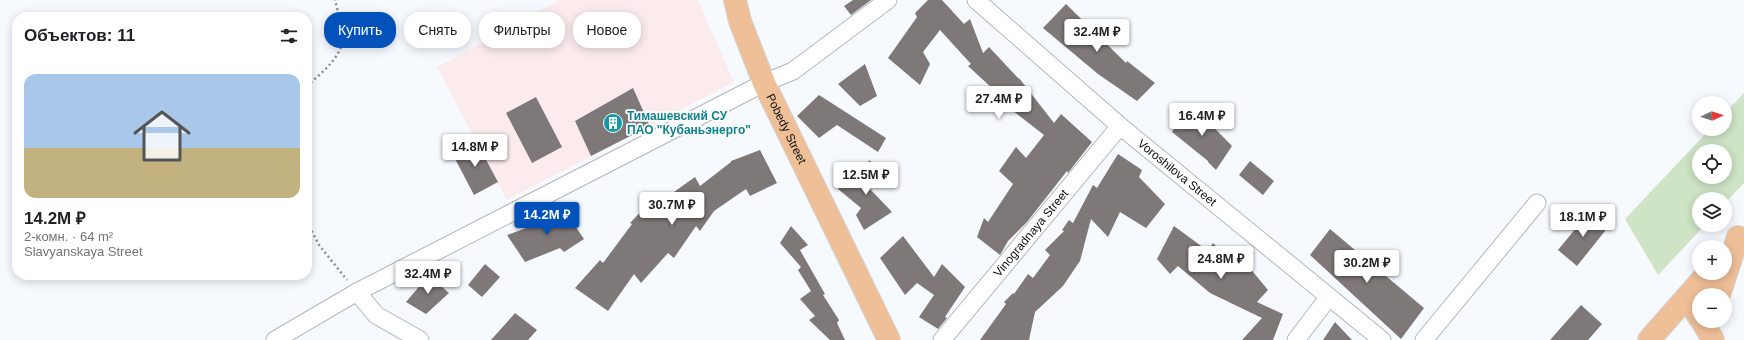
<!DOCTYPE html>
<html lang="ru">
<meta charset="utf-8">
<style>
:root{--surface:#fff;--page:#f6f6f6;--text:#202124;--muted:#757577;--line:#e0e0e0;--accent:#0352bc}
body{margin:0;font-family:Helvetica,sans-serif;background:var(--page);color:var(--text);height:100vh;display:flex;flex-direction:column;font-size:15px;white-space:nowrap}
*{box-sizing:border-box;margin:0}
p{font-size:13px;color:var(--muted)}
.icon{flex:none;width:22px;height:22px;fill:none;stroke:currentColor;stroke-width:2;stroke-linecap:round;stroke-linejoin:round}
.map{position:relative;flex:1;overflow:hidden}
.details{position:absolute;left:12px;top:12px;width:300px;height:268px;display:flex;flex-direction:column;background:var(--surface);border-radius:16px;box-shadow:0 2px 10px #0003}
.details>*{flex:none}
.guide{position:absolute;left:324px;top:12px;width:380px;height:36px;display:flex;gap:8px}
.needle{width:26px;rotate:86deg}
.tools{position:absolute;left:1692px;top:96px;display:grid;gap:8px}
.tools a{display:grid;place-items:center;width:40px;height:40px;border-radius:50%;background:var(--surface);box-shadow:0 2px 10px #0003;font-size:20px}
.price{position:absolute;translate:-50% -34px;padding:0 9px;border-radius:4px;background:#fff;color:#222;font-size:13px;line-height:26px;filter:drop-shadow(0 1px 2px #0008)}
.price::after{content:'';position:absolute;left:50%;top:24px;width:12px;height:9px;margin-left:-6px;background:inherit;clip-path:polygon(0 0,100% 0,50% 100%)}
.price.on{background:var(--accent);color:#fff}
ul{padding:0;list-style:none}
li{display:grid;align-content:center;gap:8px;height:212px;padding:0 12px}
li+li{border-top:1px solid var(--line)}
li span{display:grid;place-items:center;height:124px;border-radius:12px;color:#555}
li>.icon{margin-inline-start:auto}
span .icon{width:72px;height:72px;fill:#fffc;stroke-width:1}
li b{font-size:17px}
h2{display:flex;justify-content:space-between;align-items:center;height:48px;padding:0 12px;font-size:17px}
.chip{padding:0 14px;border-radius:16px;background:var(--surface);box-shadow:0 2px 10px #0003;font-size:14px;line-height:36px}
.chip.on{background:var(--accent);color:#fff}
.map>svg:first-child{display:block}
.industrial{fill:#fbebed}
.green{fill:#cee4c5;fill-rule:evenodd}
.building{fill:#7e7978}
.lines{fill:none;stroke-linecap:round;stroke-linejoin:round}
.minor-casing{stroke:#b3b7ba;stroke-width:19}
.major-casing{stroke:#d3d4d4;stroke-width:24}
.path{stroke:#8b8e91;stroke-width:2.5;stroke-dasharray:2 3;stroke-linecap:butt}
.minor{stroke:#fff;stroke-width:17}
.major{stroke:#efbf98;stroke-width:22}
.labels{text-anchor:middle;stroke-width:3.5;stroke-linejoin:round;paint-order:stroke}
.culture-label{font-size:12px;font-weight:bold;fill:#0d838f;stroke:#fff;text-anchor:start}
.street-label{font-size:12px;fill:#0c0e0f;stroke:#fff}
</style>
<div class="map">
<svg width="1744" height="340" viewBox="0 0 1744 340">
<rect width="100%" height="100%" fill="#f6fafe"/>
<path class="industrial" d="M560 0H698L734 82 507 200 437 67Z"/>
<path class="green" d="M1744 93V183L1725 203V199H1699V225H1705L1658 275 1625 219 1710 129H1725V113ZM1699 151H1725V177H1699Z"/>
<path class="building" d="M853 0H871L851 15 844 6Z
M928 0H942L964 24 970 19 983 53 989 47 1019 79V78L1054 123 1061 114 1092 142 1068 173 1067 171 1027 222 1008 241 1000 255 977 237 984 218 988 222 1013 184 999 171 1016 147 1026 158 1044 135 1003 103 1005 100 968 66 971 64 940 30 923 52 930 64 920 85 888 58 917 17 915 13Z
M1066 4 1126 63 1127 61 1155 83 1137 101 1098 74 1043 28Z
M865 64 877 96 860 106 838 84Z
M633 88 650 126 591 156 575 121Z
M819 95 886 138 878 152 837 125 819 138 797 116Z
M536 97 562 147 532 163 506 113Z
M1190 103 1232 146 1216 170 1208 162V161L1172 132Z
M477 143 498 182 474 195 452 153Z
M760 150 777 183 750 196 746 189 714 211 700 231 696 226 674 258 668 253 641 283 634 274 608 311 575 288 600 260 603 263 632 224 630 223 653 199 657 204 695 177 700 186 731 162V161Z
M1118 154 1142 170 1139 177 1165 204 1146 228 1120 212 1108 237 1091 219 1080 261 1063 286 1035 312 1029 340H980L1006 304 1004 302 1013 293 1014 294 1028 274 1033 278 1050 255 1045 250 1064 231 1062 230 1069 220 1073 223 1093 185 1097 188Z
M870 160 879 184 870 189 892 212 864 230 856 215 861 208 838 189Z
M1250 161 1274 181 1263 195 1239 175Z
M562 207 584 239 564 252 560 248 525 262 507 235 537 224Z
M1590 211 1609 226 1577 266 1558 250Z
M791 226 808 245 800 250 825 294 823 295 839 320 837 323 845 340H830L809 320 815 316 800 299 811 291 798 270 801 267 780 243Z
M1174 226 1208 251 1213 243 1239 270 1244 261 1268 290 1257 302 1283 314 1273 340H1242L1262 318 1210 293 1178 266 1170 274 1157 259Z
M1330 229 1424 308 1401 339 1310 255Z
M903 236 934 277 942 264 965 287 945 317 947 318 938 329 919 317 934 295 917 283 905 295 880 258Z
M485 264 500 277 482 297 468 285Z
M429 275 449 293 426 314 406 302Z
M1581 305 1602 324 1588 340H1550Z
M515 313 537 330 528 340H491Z
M1335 322 1352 340H1323Z"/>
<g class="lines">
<defs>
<g id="minor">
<path id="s1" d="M976 0 1120 126 1382 340"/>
<path d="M357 292 376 315 420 340"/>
<path d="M275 340 357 292 764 83 793 71 888 0"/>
<path id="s2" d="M942 340 1120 126"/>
<path d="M1296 340 1328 298"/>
<path d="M1424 340 1537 203"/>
</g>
<g id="major">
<path id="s3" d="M735 0 740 21 764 83 889 340"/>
<path d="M1719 295 1738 237"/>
<path d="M1687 297 1699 317"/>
<path d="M1702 321 1713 340"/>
<path d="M1649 340 1708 273"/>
</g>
</defs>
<use href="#minor" class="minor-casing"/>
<use href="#major" class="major-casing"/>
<path class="path" d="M307 86C323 71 346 55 343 30 341 20 337 10 335 0
M307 222 319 245 347 280"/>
<use href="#minor" class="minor"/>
<use href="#major" class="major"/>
</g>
<defs>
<symbol id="building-disc" viewBox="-11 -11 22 22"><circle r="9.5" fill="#0f9aa8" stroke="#fff"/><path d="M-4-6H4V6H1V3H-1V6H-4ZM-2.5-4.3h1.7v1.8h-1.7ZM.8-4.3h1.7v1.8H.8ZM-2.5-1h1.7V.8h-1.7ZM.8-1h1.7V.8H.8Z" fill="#fff"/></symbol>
</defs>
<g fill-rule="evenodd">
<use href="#building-disc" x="602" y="112" width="22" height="22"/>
</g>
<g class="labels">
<g class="culture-label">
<text x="627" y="120">Тимашевский СУ<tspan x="627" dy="14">ПАО "Кубаньэнерго"</tspan></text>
</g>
<g class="street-label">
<text dy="4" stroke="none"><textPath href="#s3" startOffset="139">Pobedy Street</textPath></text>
<text dy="4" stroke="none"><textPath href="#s1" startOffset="265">Voroshilova Street</textPath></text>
<text dy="4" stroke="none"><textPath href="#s2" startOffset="139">Vinogradnaya Street</textPath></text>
</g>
</g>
</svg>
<div class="tools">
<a><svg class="needle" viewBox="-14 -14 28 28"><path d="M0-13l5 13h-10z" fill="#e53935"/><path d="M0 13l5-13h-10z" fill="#757577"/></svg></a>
<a><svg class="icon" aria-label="locate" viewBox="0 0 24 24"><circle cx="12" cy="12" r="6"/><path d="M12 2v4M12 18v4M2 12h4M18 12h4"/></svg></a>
<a><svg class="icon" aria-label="layers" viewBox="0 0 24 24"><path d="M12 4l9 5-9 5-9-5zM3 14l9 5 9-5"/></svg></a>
<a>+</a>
<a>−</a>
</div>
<b class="price" style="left:1097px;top:53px">32.4M ₽</b>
<b class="price" style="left:999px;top:120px">27.4M ₽</b>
<b class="price" style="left:1202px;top:137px">16.4M ₽</b>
<b class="price" style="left:475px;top:168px">14.8M ₽</b>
<b class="price" style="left:866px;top:196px">12.5M ₽</b>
<b class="price" style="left:672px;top:226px">30.7M ₽</b>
<b class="price on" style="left:547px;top:236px">14.2M ₽</b>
<b class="price" style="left:1583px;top:238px">18.1M ₽</b>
<b class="price" style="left:1221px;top:280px">24.8M ₽</b>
<b class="price" style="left:1367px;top:284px">30.2M ₽</b>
<b class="price" style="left:428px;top:295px">32.4M ₽</b>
<div class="guide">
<a class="chip on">Купить</a>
<a class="chip">Снять</a>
<a class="chip">Фильтры</a>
<a class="chip">Новое</a>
</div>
<section class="details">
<h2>Объектов: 11<svg class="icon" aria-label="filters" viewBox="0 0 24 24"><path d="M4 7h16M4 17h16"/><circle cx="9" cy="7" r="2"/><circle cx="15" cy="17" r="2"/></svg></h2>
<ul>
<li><span style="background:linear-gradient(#a9c7e8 60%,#c2b280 0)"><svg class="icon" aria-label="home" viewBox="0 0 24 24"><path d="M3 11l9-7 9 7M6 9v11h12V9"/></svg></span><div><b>14.2M ₽</b><p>2-комн. · 64 m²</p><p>Slavyanskaya Street</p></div></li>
</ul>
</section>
</div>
